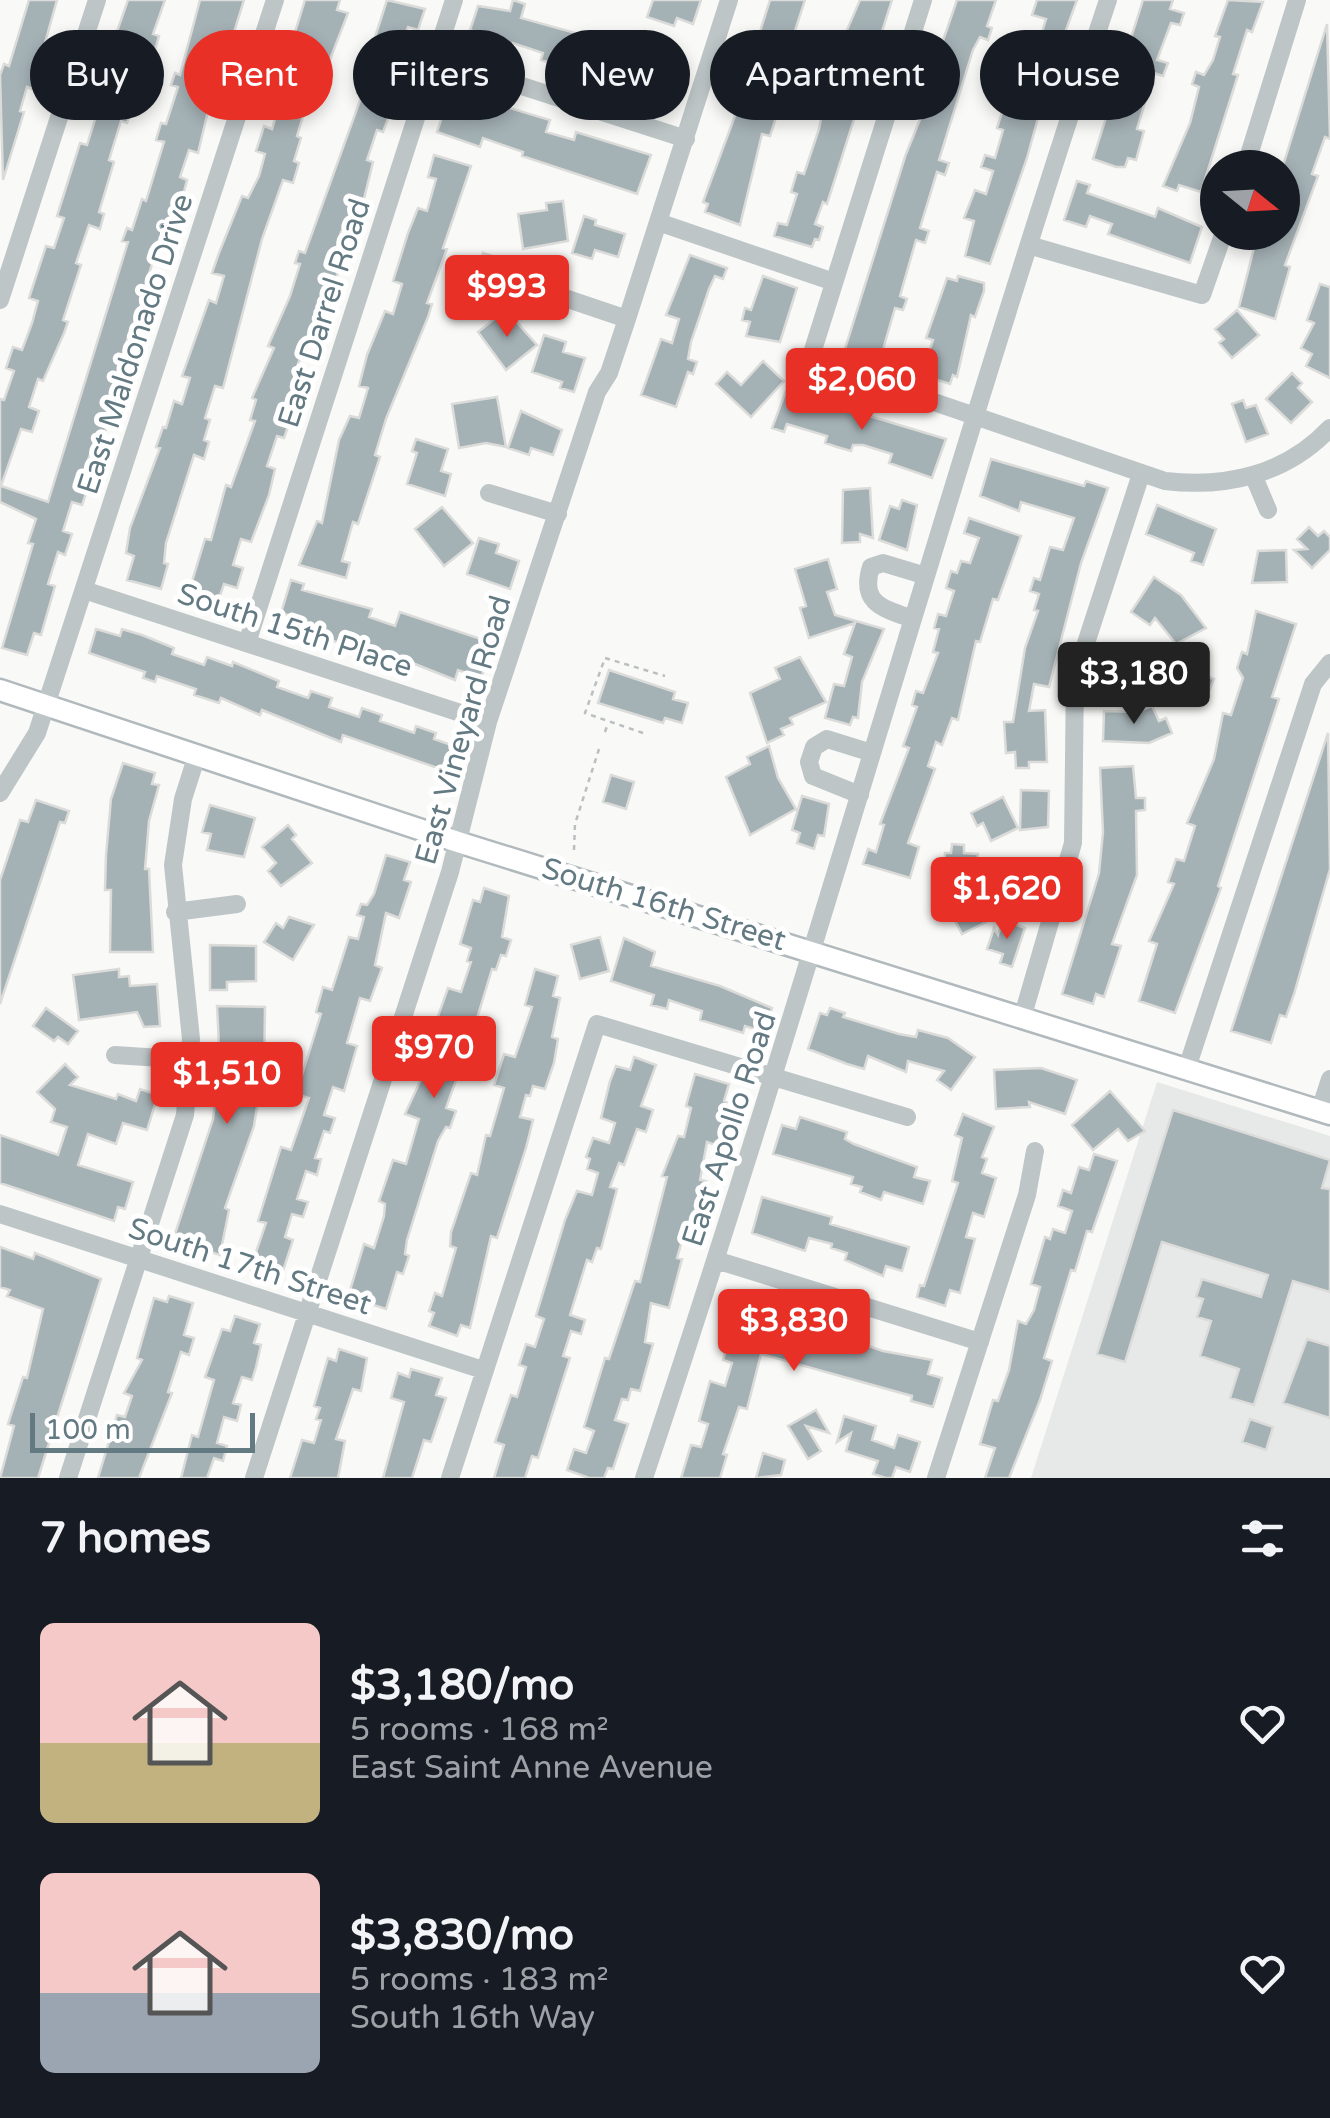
<!DOCTYPE html>
<meta charset="utf-8">
<style>
:root{--surface:#171b24;--page:#242831;--text:#f1f3f6;--muted:#9ea1a6;--accent:#e93027}
body{margin:0;font-family:"Varela Round",sans-serif;background:var(--page);color:var(--text);height:100vh;display:flex;flex-direction:column;font-size:38px;white-space:nowrap}
*{box-sizing:border-box;margin:0}
p{font-size:32px;color:var(--muted)}
.icon{flex:none;width:55px;height:55px;fill:none;stroke:currentColor;stroke-width:2;stroke-linecap:round;stroke-linejoin:round}
.map{position:relative;height:1478px;overflow:hidden}
.drawer{display:flex;flex-direction:column;background:var(--surface);flex:1}
.drawer>*{flex:none}
.hud{position:absolute;left:30px;top:30px;width:1270px;height:90px;display:flex;gap:20px}
.needle{width:65px;rotate:108deg}
.controls{position:absolute;left:1200px;top:150px;display:grid;gap:20px}
.controls a{display:grid;place-items:center;width:100px;height:100px;border-radius:50%;background:var(--surface);box-shadow:0 5px 15px #0003;font-size:50px}
.scale{position:absolute;left:30px;bottom:25px;width:225px;box-sizing:border-box;padding-left:10px;border:5px solid #637a83;border-top:0;font-size:28px;line-height:35px;white-space:nowrap;color:#637a83;-webkit-text-stroke:8px #fff;paint-order:stroke}
.price{position:absolute;translate:-50% -85px;padding:0 22px;border-radius:10px;background:var(--accent);color:#fff;font-size:32px;line-height:65px;filter:drop-shadow(0 2px 5px #0008)}
.price::after{content:'';position:absolute;left:50%;top:60px;width:30px;height:22px;margin-left:-15px;background:inherit;clip-path:polygon(0 0,100% 0,50% 100%)}
.price.on{background:#222;color:#fff}
ul{padding:0;list-style:none}
li{display:flex;align-items:center;gap:30px;height:250px;padding:0 40px}
li span{display:grid;place-items:center;flex:none;width:280px;height:200px;border-radius:15px;color:#555}
li>.icon{margin-inline-start:auto}
span .icon{width:120px;height:120px;fill:#fffc;stroke-width:1}
li b{font-size:42px}
h2{display:flex;justify-content:space-between;align-items:center;height:120px;padding:0 40px;font-size:42px}
.chip{padding:0 35px;border-radius:45px;background:var(--surface);box-shadow:0 5px 15px #0003;font-size:35px;line-height:90px}
.chip.on{background:var(--accent);color:#fff}
.map>svg:first-child{display:block}
.built{fill:#e7e9e8}
.building{fill:#a4b1b5;stroke:#dbdbd9;stroke-width:2.5}
.lines{fill:none;stroke-linecap:round;stroke-linejoin:round}
.major-casing{stroke:#b1b9bc;stroke-width:25}
.path{stroke:#babfc1;stroke-width:2.5;stroke-dasharray:5 5;stroke-linecap:butt}
.minor{stroke:#bdc5c7;stroke-width:18}
.major{stroke:#fff;stroke-width:20}
.labels{text-anchor:middle;stroke-width:10;stroke-linejoin:round;paint-order:stroke}
.street-label{font-size:30px;fill:#637a83;stroke:#fff}
</style>
<div class="map">
<svg width="1330" height="1478" viewBox="0 0 1330 1478">
<rect width="100%" height="100%" fill="#f9f9f7"/>
<path class="built" d="M1157 1082 1330 1136V1478H1031Z"/>
<path class="building" d="M29 0H57L32 89 27 87 20 111 24 112 3 180 0 75 4 64 9 66Z
M128 0H165L153 34 159 36 142 93 138 92 127 123 121 121 109 160 114 162 99 212 104 214 100 229 89 225 76 263 81 265 63 320 68 322 64 333 43 381 38 379 29 407 39 411 32 432 21 429 1 486 48 502 128 242 122 241 127 228 132 230 142 199 146 201 164 142 156 140 161 123 166 124 178 87 171 85 175 73 180 75 200 0H244L220 77 211 75 201 105 209 107 198 153 189 150 180 177 187 180 179 211 172 231 163 228 148 277 155 280 140 334 130 331 122 356 130 359 124 378 121 377 104 435 98 433 80 482 89 485 82 505 72 502 63 531 72 534 65 555 58 552 48 584 55 586 41 635 34 633 27 655 2 648 33 544 28 543 36 519 0 502V399L4 400 14 371 6 368 13 347 22 350 32 323 38 301 29 298 46 246 54 248 64 218 57 216 80 143 87 145 97 113 90 111 96 91 106 94 114 68 121 46 113 43Z
M305 0H340L337 10 348 13 314 101 308 100 297 136 301 138 294 161 299 163 293 183 283 180 262 239 223 388 215 386 205 418 210 420 204 440 209 442 204 459 194 455 166 543 164 563 168 564 161 589 127 580 134 556 126 553 130 528 160 448 156 447 163 427 166 428 174 401 182 404 190 378 182 376 209 300 216 303 224 276 212 273 219 253 242 196 248 198 259 176 265 154 256 151 264 126 272 129 281 99 275 97Z
M387 0 425 9 418 30 408 27 398 57 406 60 397 85 400 87 383 132 377 130 367 160 373 162 362 207 351 235 341 232 332 263 340 266 334 285 327 283 316 314 324 317 317 336 309 334 298 364 305 366 297 392 300 393 284 438 277 436 267 466 275 469 269 495 251 542 241 539 233 565 243 568 237 588 224 584 216 607 187 598 205 539 211 540 226 485 231 487 255 421 250 420 256 400 252 398 274 348 268 346 290 296 300 264 295 263 299 251 305 253 362 95 357 93Z
M513 0 525 4 521 18 615 44 613 50 636 57 638 51 678 70 670 94 648 87 645 94 625 87 627 81 596 71 594 78 541 60 543 53 513 43 511 51 492 45 494 38 470 30 478 6 510 11Z
M653 0H701L693 24 677 18 674 26 647 17Z
M770 0H805L788 52 797 55 793 67 785 65 778 87 785 90 770 136 762 134 740 225 705 212 708 204 703 202 753 67 749 66Z
M860 0H892L827 204 823 202 815 224 823 227 819 240 815 239 812 247 774 236 778 223 787 225 797 194 791 192 797 172 804 174 819 129 821 119 813 116 836 42 841 44Z
M957 0H996L987 26 992 28 988 40 980 37 973 50 939 160 949 163 945 175 937 172 920 228 929 231 925 243 916 240 900 296 907 299 903 310 895 308 880 360 845 349 906 154 936 80 930 78Z
M1037 0H1077L1034 117 1038 118 1027 158 990 264 965 256 974 221 964 218 975 190 986 194 993 171 981 167 985 155 995 158 1003 130 997 128 1026 37 1039 42 1046 19 1032 15Z
M1143 0H1173L1170 9 1184 13 1180 25 1171 23 1157 60 1168 63 1163 76 1154 73 1137 129 1144 131 1136 160 1128 158 1125 167H1116L1093 159Z
M1228 0 1263 2 1252 32 1247 30 1233 74 1238 75 1201 192 1179 185 1177 191 1163 186 1190 123 1199 87 1192 84 1196 72 1204 75 1213 60 1220 37 1215 36Z
M1327 24 1330 139 1325 137 1312 174 1318 176 1285 265 1290 267 1275 319 1239 307 1258 232H1282V169Z
M473 97 550 120 546 132 574 140 576 132 651 155 637 194 522 156 523 152 483 138 480 147 437 132 448 99 470 106Z
M434 155 471 166 443 248 447 249 427 303 432 304 428 317 386 419 375 455 380 457 358 524 353 522 342 561 350 563 346 578 299 565 317 521 322 523 339 440 350 416 359 418 368 388 359 386 367 355 385 311 393 314 402 284 393 281 408 233 418 208 427 211 436 179 428 177Z
M1077 181 1090 185 1087 193 1155 217 1158 208 1202 227 1190 263 1108 234 1112 224 1090 216 1086 227 1064 220Z
M563 201 568 241 523 249 518 214 547 210 546 203Z
M584 216 596 220 595 225 625 234 618 257 595 250 592 259 572 253Z
M483 253 521 265 514 287 504 284 498 305 471 297Z
M690 255 727 268 723 279 715 276 709 289 691 342 688 359 697 362 693 374 688 372 676 407 641 395 661 339 672 343 679 319 666 315Z
M763 276 797 288 780 342 746 336 750 322 742 320 745 308 751 310Z
M958 276 984 283V291L975 317 971 315 957 377 953 375 950 384 912 372 916 361 925 363 933 340 926 338 947 278 957 281Z
M1320 284 1330 287V378L1306 366 1312 354 1301 348 1314 323 1307 320Z
M506 310 537 345 506 370 478 332Z
M1237 310 1259 335 1232 358 1219 343 1224 339 1215 329Z
M544 335 566 342 563 352 585 358 574 392 560 388 562 382 532 372Z
M763 361 784 381 751 417 716 384 727 372 741 385Z
M1292 373 1302 383 1298 388 1312 402 1291 423 1266 399Z
M786 391 946 439 932 478 889 463 892 454 863 445H853L851 451 837 447 825 443 827 436 787 424 784 432 772 428Z
M497 397 506 447 486 443 459 448 452 404Z
M1243 400 1246 408 1256 405 1268 434 1246 442 1232 404Z
M521 411 562 430 553 455 531 448 529 455 508 448Z
M416 439 448 449 441 471 451 474 445 496 407 484 417 453 412 451Z
M991 459 1084 486 1086 481 1108 488 1081 563 1049 687 1034 684 1029 711 1045 710 1047 762H1029V768H1016L1015 752 1006 753 1004 722H1013L1025 648 1038 611 1034 610 1039 594 1030 591 1034 578 1040 580 1050 547 1063 550 1074 518 1021 502 1019 511 980 496Z
M870 488 873 538 860 534V542L842 543 843 490Z
M902 500 917 505 907 550 879 540 890 506 899 509Z
M1157 505 1216 529 1203 565 1191 561 1194 553 1146 534Z
M442 507 473 543 444 566 415 529Z
M969 518 1021 536 998 600 993 599 980 642 976 641 958 720 952 718 942 745 936 742 928 766 935 769 908 843 919 847 910 878 863 864 868 849 876 852 884 825 880 824 909 748 903 746 917 707 912 705 916 691 923 693 938 653 933 652 939 629 934 628 938 614 946 616 954 591 946 588 951 571 957 573 961 561 970 563 979 538 964 533Z
M1309 527 1318 536 1324 531 1330 537V550L1312 568 1294 550 1307 549 1297 539Z
M479 538 499 544 496 553 519 561 510 589 467 574Z
M1286 550 1287 582 1252 583 1258 551Z
M828 559 837 589 827 592 835 615 884 629 862 682 858 718 853 717 850 725 825 718 834 684 844 686 852 657 844 654 855 623 809 638 800 608 806 606 795 569Z
M1154 577 1181 595 1206 628 1176 644 1155 618 1150 625 1131 612Z
M291 580 304 584 302 590 372 609 369 617 395 626 400 612 493 643 481 678 458 670 455 680 355 640 353 647 301 631 304 620 281 613Z
M1256 611 1296 624 1272 697 1279 699 1218 886 1221 888 1175 1013 1139 1001 1157 944 1149 941 1174 884 1168 882 1176 859 1184 861 1195 826 1187 823 1214 759 1223 713 1231 715 1243 678 1237 668 1242 652 1247 654Z
M96 629 120 636 122 629 142 635 174 648 172 654 204 665 207 657 232 666 233 662 279 681 277 687 308 698 311 691 332 698 329 707 359 717 362 708 382 715 380 721 414 733 416 726 436 733 434 739 457 747 449 772 343 735 341 742 262 710 260 715 221 698 219 703 194 695 196 689 157 676 155 682 143 678 145 672 89 653Z
M800 657 826 702 790 718 793 724 781 729 784 735 767 743 750 693 780 679 775 668Z
M1175 665 1214 679 1209 691 1201 688 1195 704 1183 700 1185 693 1168 687Z
M609 670 675 692 673 699 688 703 682 723 665 718 663 723 598 703Z
M1152 706 1159 721 1166 718 1172 733 1149 743 1103 741 1104 711 1137 712Z
M1328 733 1330 869 1294 994 1286 1017 1280 1015 1271 1043 1231 1031Z
M769 746 778 778 796 809 750 835 726 777 750 764 747 757Z
M123 763 155 773 152 784 159 785 149 821 145 869H149L153 952H110L111 890H105L106 855 111 799Z
M1133 766 1136 798H1145V810L1136 811 1137 875 1112 944 1121 946 1104 997 1096 994 1093 1004 1062 994 1099 873 1103 832 1100 768Z
M611 775 634 782 626 809 603 802Z
M1021 790 1049 791 1048 827 1020 830Z
M802 796 829 804 824 836 818 835 814 849 797 843 800 833 792 830Z
M1003 797 1018 828 991 841 983 823 977 826 971 813Z
M36 800 69 811 65 823 60 822 0 1004V880L20 820 28 822Z
M210 805 255 818 244 857 207 850 211 834 202 832Z
M288 825 296 835 292 839 312 863 281 886 268 871 276 863 262 847Z
M952 844 964 845V853L978 854 976 882 943 880 945 853H951Z
M386 855 410 862 404 880 411 882 399 918 386 913 375 965 382 968 370 1001 360 998 347 1043 357 1046 349 1074 344 1091 333 1087 324 1115 335 1118 330 1133 324 1131 315 1158 321 1159 317 1175 306 1171 297 1199 308 1202 303 1217 292 1214 285 1237 293 1240 280 1280 250 1270 266 1223 258 1221 281 1147 291 1150 309 1098 296 1094 321 1014 316 1012 323 987 332 990 349 937 358 939 364 917 357 915 361 904 367 905 374 894Z
M484 888 509 896 502 937 511 940 506 956 501 955 496 970 492 969 475 1025 483 1027 473 1057 465 1055 446 1108 456 1111 450 1128 446 1127 438 1141 407 1240 405 1254 409 1256 403 1274 397 1272 386 1309 348 1297 364 1244 374 1248 384 1216 385 1204 379 1201 393 1160 406 1164 419 1119 405 1114 435 1049 439 1036 432 1033 448 988 461 992 471 962 467 961 471 948 460 944 473 900 480 902Z
M973 888 990 920 962 934 946 903Z
M289 917 314 925 293 960 264 942 276 923 283 928Z
M1003 920 1025 928 1012 967 1000 963 1003 954 987 949 994 928 998 935Z
M600 937 609 971 580 979 571 945Z
M624 938 655 952 651 966 720 986 772 1008 765 1032 745 1026 743 1033 700 1020 702 1011 669 1000 667 1009 651 1005 654 995 611 981Z
M210 945 256 946V981L227 982V990H210Z
M119 969V977L129 976 130 986 157 984 160 1026 144 1027 137 1012 79 1020 73 975Z
M535 969 558 976 553 996 560 998 552 1037 558 1039 554 1063 545 1089 533 1086 530 1096 526 1095 520 1117 533 1120 526 1148 497 1238 491 1236 470 1328 461 1325 457 1336 429 1326 434 1313 429 1311 435 1293 442 1296 456 1248 450 1246 451 1232 471 1173 477 1175 486 1135 490 1136 504 1088 494 1085 504 1054 515 1057 532 1007 525 1005Z
M217 1006 265 1007 264 1077H269L267 1095 259 1094 254 1126 225 1208 229 1210 220 1255 173 1240 213 1119 220 1065Z
M46 1008 78 1031 68 1044 58 1037 54 1041 33 1026Z
M830 1008 845 1013 843 1017 899 1034 916 1037 918 1030 948 1038 975 1057 951 1090 937 1080 944 1071 908 1061 906 1072 868 1056 864 1069 847 1064 808 1049 820 1013 827 1015Z
M634 1057 656 1065 641 1106 653 1110 646 1132 637 1129 624 1165 619 1163 610 1187 617 1189 601 1249 597 1248 592 1262 587 1260 570 1315 585 1320 581 1334 571 1331 563 1356 570 1358 538 1458 532 1456 525 1478H494L504 1445 495 1442 511 1395 517 1397 526 1367 519 1365 526 1344 535 1347 544 1319 536 1316 565 1220 577 1191 592 1195 598 1173 587 1169 590 1159 586 1157 593 1138 609 1143 615 1123 601 1118 610 1081 616 1066 630 1070Z
M65 1064 78 1077 70 1085 116 1099 118 1094 136 1101 140 1089 158 1095 147 1130 123 1123 116 1144 88 1134 78 1165 133 1182 125 1209 118 1207 114 1221 0 1183V1135L58 1155 67 1127 51 1122 55 1109 37 1092Z
M1041 1068 1077 1080 1065 1114 1029 1102 1030 1107 996 1109 994 1070Z
M695 1074 729 1084 724 1101 734 1104 718 1146 707 1142 700 1180 706 1181 692 1229 686 1227 677 1258 682 1259 669 1308 651 1303 645 1342 653 1344 640 1391 631 1389 628 1400 622 1399 615 1420 628 1424 613 1469 608 1468 604 1478H589L567 1470 574 1449 586 1453 594 1431 584 1427 605 1358 609 1359 635 1281 640 1282 667 1177 662 1176 678 1136 684 1137 691 1108 686 1106Z
M1110 1091 1145 1131 1128 1141 1118 1129 1093 1150 1072 1125Z
M1173 1110 1330 1160 1322 1188 1330 1189V1292L1293 1281 1254 1405 1230 1398 1239 1369 1200 1356 1211 1321 1197 1317 1203 1299 1196 1297 1202 1279 1261 1297 1268 1275 1162 1242 1125 1362 1097 1354Z
M963 1114 994 1127 982 1157 987 1159 982 1173 996 1178 984 1217 973 1213 966 1237 975 1239 960 1293 950 1290 945 1306 917 1297 920 1285 924 1286 958 1183 952 1181 962 1138 955 1135Z
M800 1117 847 1132 845 1139 854 1144 917 1167 914 1177 930 1181 923 1204 884 1192 881 1200 860 1192 862 1187 851 1184 853 1177 773 1154 782 1125 796 1129Z
M1094 1154 1117 1161 1092 1232 1087 1231 1075 1271 1071 1270 1044 1358 1052 1361 1040 1400 1009 1478H985L995 1448 980 1444 993 1400 998 1401 1009 1370 1018 1321 1026 1324 1034 1310 1040 1287 1031 1284 1045 1237 1050 1239 1053 1229 1065 1233 1072 1211 1058 1206 1063 1190 1071 1193 1079 1167 1089 1170Z
M762 1197 832 1217 830 1224 909 1247 902 1271 886 1266 883 1276 845 1260 847 1253 831 1248 832 1244 809 1238 805 1251 752 1233Z
M0 1247 33 1259 35 1253 101 1279 38 1478H0L14 1426 8 1424 23 1377 27 1378 43 1309 7 1296 10 1290 0 1287Z
M749 1292 775 1301 762 1337 786 1345 791 1326 803 1329 805 1322 853 1335 851 1340 883 1351 932 1360 928 1374 942 1378 933 1407 911 1401 912 1396 761 1354 747 1409 739 1407 723 1454 727 1455 720 1478H681L691 1445 701 1447 708 1424 699 1421 710 1381 725 1386 732 1363 723 1360 726 1349 721 1348 735 1304 744 1307Z
M169 1296 193 1303 184 1335 194 1338 189 1355 181 1352 168 1392 172 1393 139 1478H98L117 1415 125 1417 132 1396 124 1393 142 1360 137 1358 154 1298 167 1302Z
M235 1316 260 1324 254 1343 261 1345 256 1367 252 1380 242 1377 233 1403 241 1405 237 1421 224 1417 217 1443 227 1446 223 1461 214 1458 207 1478H181L192 1435 198 1437 214 1380 205 1377 222 1329 230 1331Z
M1307 1339 1330 1346V1418L1283 1403Z
M339 1349 367 1358 361 1391 353 1389 336 1439 345 1441 338 1478H290L302 1440 314 1443 321 1420 316 1419 320 1408 314 1406 328 1358 336 1361Z
M411 1369 442 1378 436 1395 446 1398 431 1442 424 1440 412 1478H383L404 1402 391 1398 398 1373 409 1377Z
M816 1410 829 1433 806 1426 821 1451 808 1459 788 1426Z
M844 1416 876 1426 872 1440 894 1448 898 1435 920 1442 910 1472 896 1467 892 1478H886L873 1474 878 1461 846 1451 851 1433 837 1442Z
M1250 1419 1273 1427 1266 1450 1242 1442Z
M763 1453 785 1460 781 1475 756 1478Z"/>
<g class="lines">
<defs>
<path id="major" d="M0 690 458 842 1330 1114"/>
</defs>
<use href="#major" class="major-casing"/>
<path class="path" d="M605 732 608 723
M643 733 585 713 605 658 665 676
M574 850 575 824 599 749"/>
<path class="minor" d="M923 0 813 350 817 362 1165 481C1226 488 1286 475 1330 428
M435 58 686 139
M1245 168 1297 0
M658 222 834 282
M1032 246 1202 295 1224 232
M553 294 627 319
M0 300 97 0
M1254 477 1268 510
M489 493 558 514
M84 590 488 722
M910 618C881 608 860 602 871 567L883 563 923 575
M247 643 454 0
M1081 651 1129 665
M0 793 37 733 275 0
M860 795 813 776 809 762 814 747 827 739 872 753
M1021 879 1061 891
M175 912 237 904
M1023 1015 1073 843 1075 677 1141 474
M115 1055 192 1060
M1187 1068 1313 684 1330 663
M1320 1110 1330 1079
M0 1214 483 1370
M716 1260 980 1342
M68 1478 185 1115 191 1039 173 865 183 799 197 755
M254 1478 450 872 488 722 597 392 609 373 627 319 729 0
M450 1478 597 1024 907 1117
M644 1478C808 988 945 490 1108 0
M936 1478 1027 1195 1035 1151"/>
<use href="#major" class="major"/>
</g>
<g class="labels">
<g class="street-label">
<text transform="translate(324 313) rotate(-72)" y="10">East Darrel Road</text>
<text transform="translate(135 344) rotate(-72)" y="10">East Maldonado Drive</text>
<text transform="translate(295 630) rotate(18)" y="10">South 15th Place</text>
<text transform="translate(463 730) rotate(-74)" y="10">East Vineyard Road</text>
<text transform="translate(664 904) rotate(17)" y="10">South 16th Street</text>
<text transform="translate(729 1129) rotate(-72)" y="10">East Apollo Road</text>
<text transform="translate(250 1266) rotate(18)" y="10">South 17th Street</text>
</g>
</g>
</svg>
<div class="controls">
<a><svg class="needle" viewBox="-14 -14 28 28"><path d="M0-13l5 13h-10z" fill="#e53935"/><path d="M0 13l5-13h-10z" fill="#9ea1a6"/></svg></a>
</div>
<div class="scale">100 m</div>
<b class="price" style="left:507px;top:340px">$993</b>
<b class="price" style="left:862px;top:433px">$2,060</b>
<b class="price on" style="left:1134px;top:727px">$3,180</b>
<b class="price" style="left:1007px;top:942px">$1,620</b>
<b class="price" style="left:434px;top:1101px">$970</b>
<b class="price" style="left:227px;top:1127px">$1,510</b>
<b class="price" style="left:794px;top:1374px">$3,830</b>
<div class="hud">
<a class="chip">Buy</a>
<a class="chip on">Rent</a>
<a class="chip">Filters</a>
<a class="chip">New</a>
<a class="chip">Apartment</a>
<a class="chip">House</a>
</div>
</div>
<section class="drawer">
<h2>7 homes<svg class="icon" aria-label="filters" viewBox="0 0 24 24"><path d="M4 7h16M4 17h16"/><circle cx="9" cy="7" r="2"/><circle cx="15" cy="17" r="2"/></svg></h2>
<ul>
<li><span style="background:linear-gradient(#f6c9c9 60%,#c2b280 0)"><svg class="icon" aria-label="home" viewBox="0 0 24 24"><path d="M3 11l9-7 9 7M6 9v11h12V9"/></svg></span><div><b>$3,180/mo</b><p>5 rooms · 168 m²</p><p>East Saint Anne Avenue</p></div><svg class="icon" aria-label="heart" viewBox="0 0 24 24"><path d="M12 20l-8-8c-3-5 5-10 8-4 3-6 11-1 8 4z"/></svg></li>
<li><span style="background:linear-gradient(#f6c9c9 60%,#9aa5b1 0)"><svg class="icon" aria-label="home" viewBox="0 0 24 24"><path d="M3 11l9-7 9 7M6 9v11h12V9"/></svg></span><div><b>$3,830/mo</b><p>5 rooms · 183 m²</p><p>South 16th Way</p></div><svg class="icon" aria-label="heart" viewBox="0 0 24 24"><path d="M12 20l-8-8c-3-5 5-10 8-4 3-6 11-1 8 4z"/></svg></li>
</ul>
</section>
